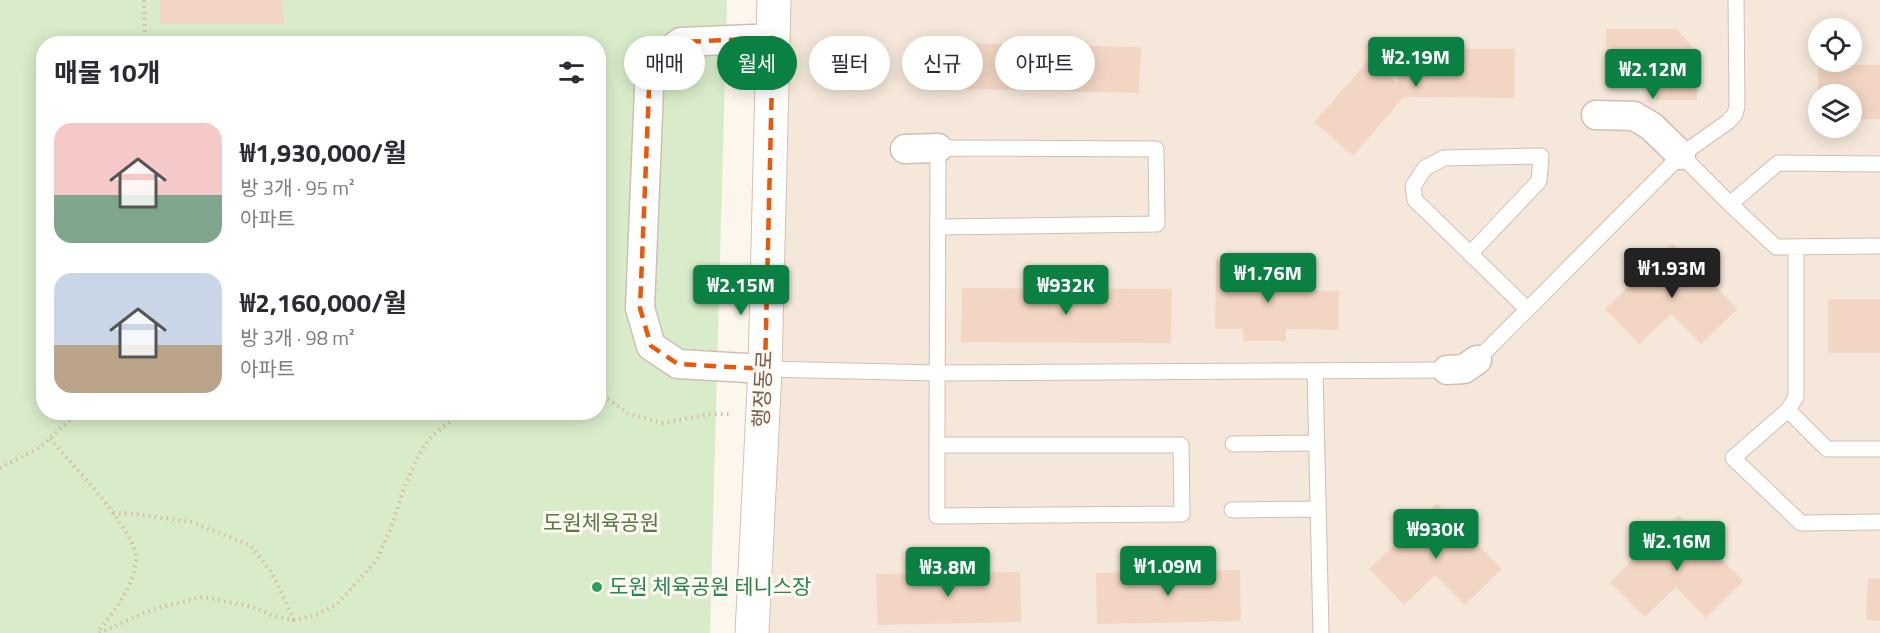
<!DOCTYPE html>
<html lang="ko">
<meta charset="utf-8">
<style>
:root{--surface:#fff;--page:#f2f2f3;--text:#2b2b33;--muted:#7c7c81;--accent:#0b8043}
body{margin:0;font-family:"Titillium Web","Noto Sans KR",sans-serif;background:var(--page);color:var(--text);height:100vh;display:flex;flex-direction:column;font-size:22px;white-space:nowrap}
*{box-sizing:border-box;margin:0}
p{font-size:20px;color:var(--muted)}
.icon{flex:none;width:33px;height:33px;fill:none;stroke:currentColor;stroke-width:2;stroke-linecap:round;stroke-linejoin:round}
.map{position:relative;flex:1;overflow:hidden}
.panel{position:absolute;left:36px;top:36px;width:570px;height:384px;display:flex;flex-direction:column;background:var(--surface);border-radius:24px;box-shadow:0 3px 15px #0003}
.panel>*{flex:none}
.hud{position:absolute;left:624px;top:36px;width:570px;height:54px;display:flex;gap:12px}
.buttons{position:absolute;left:1808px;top:18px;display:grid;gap:12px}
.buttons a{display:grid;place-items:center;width:54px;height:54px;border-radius:50%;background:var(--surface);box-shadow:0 3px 15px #0003;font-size:30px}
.price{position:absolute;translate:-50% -51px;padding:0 14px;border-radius:6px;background:var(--accent);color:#fff;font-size:20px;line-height:39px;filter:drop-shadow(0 2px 3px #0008)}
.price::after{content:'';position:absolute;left:50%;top:36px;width:18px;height:14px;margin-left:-9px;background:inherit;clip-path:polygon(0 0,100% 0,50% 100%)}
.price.selected{background:#222;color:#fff}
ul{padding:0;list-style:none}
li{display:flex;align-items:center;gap:18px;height:150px;padding:0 18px}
li span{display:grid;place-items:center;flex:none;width:168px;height:120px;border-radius:18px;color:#555}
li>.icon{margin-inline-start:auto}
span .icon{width:72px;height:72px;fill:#fffc;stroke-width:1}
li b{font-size:26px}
h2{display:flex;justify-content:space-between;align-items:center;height:72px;padding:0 18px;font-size:26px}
.pill{padding:0 21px;border-radius:27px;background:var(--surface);box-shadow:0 3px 15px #0003;font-size:21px;line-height:54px}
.pill.selected{background:var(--accent);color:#fff}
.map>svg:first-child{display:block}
.residential{fill:#f5e8da;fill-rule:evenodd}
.green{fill:#d8ecc9;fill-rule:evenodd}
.building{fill:#f3d5c3}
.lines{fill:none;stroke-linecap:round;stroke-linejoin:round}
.lane-casing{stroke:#d1beb0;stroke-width:17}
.street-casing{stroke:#d1beb0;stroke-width:31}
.secondary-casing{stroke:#d6c0b0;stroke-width:35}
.path{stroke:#d9b8a5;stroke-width:4;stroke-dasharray:1.5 4.5;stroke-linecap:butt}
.lane{stroke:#fff;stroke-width:15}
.street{stroke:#fff;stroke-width:28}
.secondary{stroke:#fff;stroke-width:33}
.marked{fill:none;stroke:#e8590c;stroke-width:4.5;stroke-dasharray:12 8;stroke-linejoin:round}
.leisure-dot{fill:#2e9e5b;stroke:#fffaf3;stroke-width:2}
.labels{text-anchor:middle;stroke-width:6;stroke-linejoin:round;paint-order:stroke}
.street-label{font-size:21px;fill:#7a5c4d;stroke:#fffaf3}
.park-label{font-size:21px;fill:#537a41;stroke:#fffaf3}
.leisure-label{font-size:21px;fill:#27864d;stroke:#fffaf3;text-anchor:start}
</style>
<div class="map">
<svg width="1880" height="633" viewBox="0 0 1880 633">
<rect width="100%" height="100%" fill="#fdf6ec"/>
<path class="residential" d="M774 0H1880V633H752ZM1818 28H1851V62H1818ZM1818 94H1851V128H1818Z"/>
<path class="green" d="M0 0H727L710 633H0ZM44 44H598V412H44Z"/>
<path class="building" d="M160 0H283L284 24H160Z
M1606 29H1677L1697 52V100H1656L1655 63H1606Z
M957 43 1141 47 1139 93 956 89Z
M1398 49H1515V98L1404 97 1353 156 1314 122 1370 59 1398 84Z
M1818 65H1880V119H1851V94H1818Z
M1673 243 1738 309 1701 344 1671 314 1639 344 1605 309Z
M1216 260H1268L1267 290 1339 291V330L1286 329V341H1243V329H1215Z
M962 288 1172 289 1171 343 961 342Z
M1828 299H1880V353H1828Z
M1437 503 1502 569 1465 605 1435 575 1404 605 1369 569Z
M1679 515 1743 581 1706 618 1676 587 1645 617 1610 582Z
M1240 570 1241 621 1097 624 1096 573Z
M1020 572 1021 622 877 625 876 574Z
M1868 578 1880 579V621L1866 620Z"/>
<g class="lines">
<defs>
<path id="lane" d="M1681 155 1730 204 1778 163 1880 164
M1730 204 1776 247 1880 246
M1796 247V397L1788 410 1733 458 1801 523 1880 522
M1470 254 1539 181 1541 156 1444 158 1425 168 1413 186 1415 200 1527 309
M1477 360 1681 155 1729 121 1735 114 1737 106 1736 0
M765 369 937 373 1447 370
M1315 371 1321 633
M1788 410 1827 449H1880
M1233 444 1317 443
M937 445V516L1182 514 1181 445H937L938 148 1156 149 1157 224 938 227
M1232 510 1318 509"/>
<path id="street" d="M1596 115 1634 116 1651 126 1681 155
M905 149 938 148
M765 369 678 364 651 346 640 308 650 65 681 42 773 38
M1447 370 1464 369 1477 360"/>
<path id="secondary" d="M752 633 765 369 774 0"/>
</defs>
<use href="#lane" class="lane-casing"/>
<use href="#street" class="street-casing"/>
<use href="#secondary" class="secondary-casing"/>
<path class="path" d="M144 0 145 44
M598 67H604
M598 392 629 414 662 423 710 414H733
M50 439C69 460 138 533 136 559 134 588 114 610 98 632
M0 468 39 448 79 412
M113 513 135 514 191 522 250 545 272 573 294 620
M99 633 153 609 203 597 253 607 273 616 294 620 314 616 337 604 377 560 392 525 404 488 419 454 432 436 462 412"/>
<use href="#lane" class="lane"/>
<use href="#street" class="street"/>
<use href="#secondary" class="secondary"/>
</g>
<path class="marked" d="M773 38 765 369 678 364 651 346 640 308 650 65 681 42Z"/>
<circle class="leisure-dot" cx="597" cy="587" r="6"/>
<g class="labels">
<g class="street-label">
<text transform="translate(763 389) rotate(-87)" y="7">행정동로</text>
</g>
<g class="park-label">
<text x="601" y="530">도원체육공원</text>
</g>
<g class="leisure-label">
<text x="609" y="594">도원 체육공원 테니스장</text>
</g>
</g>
</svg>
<div class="buttons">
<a><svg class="icon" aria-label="locate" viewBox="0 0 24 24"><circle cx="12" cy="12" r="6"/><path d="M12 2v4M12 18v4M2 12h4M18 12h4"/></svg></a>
<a><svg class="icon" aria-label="layers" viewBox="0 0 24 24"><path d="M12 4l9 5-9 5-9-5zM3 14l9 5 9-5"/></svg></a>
</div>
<b class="price" style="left:1416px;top:88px">₩2.19M</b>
<b class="price" style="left:1653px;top:100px">₩2.12M</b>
<b class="price selected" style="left:1672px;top:299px">₩1.93M</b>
<b class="price" style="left:1268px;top:304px">₩1.76M</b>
<b class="price" style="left:741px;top:316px">₩2.15M</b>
<b class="price" style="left:1066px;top:316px">₩932K</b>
<b class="price" style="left:1436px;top:560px">₩930K</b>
<b class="price" style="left:1677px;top:572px">₩2.16M</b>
<b class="price" style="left:1168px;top:597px">₩1.09M</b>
<b class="price" style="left:948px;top:598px">₩3.8M</b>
<div class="hud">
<a class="pill">매매</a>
<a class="pill selected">월세</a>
<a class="pill">필터</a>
<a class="pill">신규</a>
<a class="pill">아파트</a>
</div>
<section class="panel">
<h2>매물 10개<svg class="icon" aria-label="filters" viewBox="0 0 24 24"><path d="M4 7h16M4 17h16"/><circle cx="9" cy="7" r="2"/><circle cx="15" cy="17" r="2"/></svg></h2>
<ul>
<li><span style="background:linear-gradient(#f6c9c9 60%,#7fa58c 0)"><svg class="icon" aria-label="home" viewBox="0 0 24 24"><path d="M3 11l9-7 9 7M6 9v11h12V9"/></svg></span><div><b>₩1,930,000/월</b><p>방 3개 · 95 m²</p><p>아파트</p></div></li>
<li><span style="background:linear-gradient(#c9d6e8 60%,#b9a48a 0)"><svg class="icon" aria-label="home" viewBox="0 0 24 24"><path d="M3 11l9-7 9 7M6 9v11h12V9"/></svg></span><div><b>₩2,160,000/월</b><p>방 3개 · 98 m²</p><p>아파트</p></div></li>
</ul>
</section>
</div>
